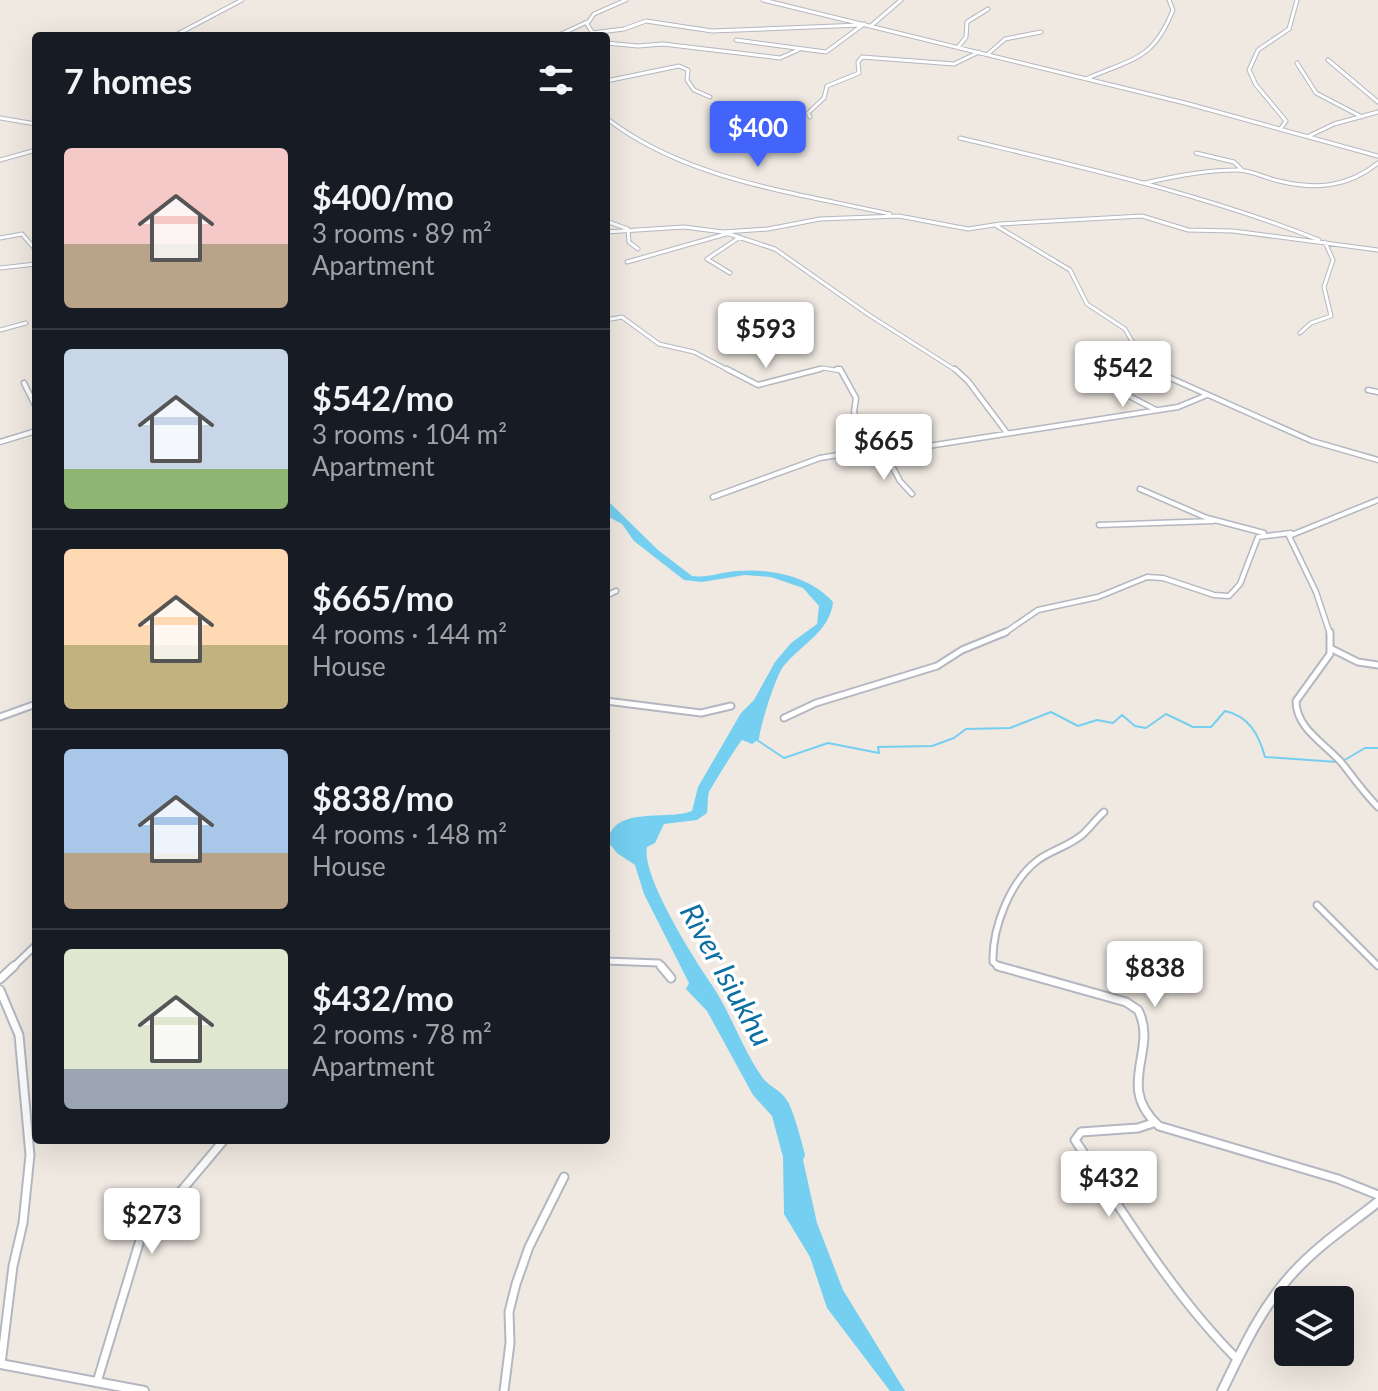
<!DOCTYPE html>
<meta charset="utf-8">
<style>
:root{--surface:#171b24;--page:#242831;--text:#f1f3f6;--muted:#9ea1a6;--line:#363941;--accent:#4264fb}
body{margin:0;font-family:Lato,sans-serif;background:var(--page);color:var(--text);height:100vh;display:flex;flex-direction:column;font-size:30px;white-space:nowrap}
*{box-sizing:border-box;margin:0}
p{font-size:26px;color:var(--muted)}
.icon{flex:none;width:44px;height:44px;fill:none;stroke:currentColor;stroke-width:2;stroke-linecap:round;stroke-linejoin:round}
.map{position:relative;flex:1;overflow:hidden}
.side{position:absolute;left:32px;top:32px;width:578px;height:1112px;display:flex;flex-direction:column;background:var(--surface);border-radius:8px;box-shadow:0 8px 32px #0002}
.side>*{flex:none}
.buttons{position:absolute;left:1274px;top:1286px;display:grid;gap:16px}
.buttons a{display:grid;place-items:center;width:80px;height:80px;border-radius:8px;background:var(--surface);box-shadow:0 8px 32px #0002;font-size:40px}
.price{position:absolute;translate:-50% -68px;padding:0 18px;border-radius:8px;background:#fff;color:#222;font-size:26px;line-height:52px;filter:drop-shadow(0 2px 4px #0008)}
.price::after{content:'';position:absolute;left:50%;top:48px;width:24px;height:18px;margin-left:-12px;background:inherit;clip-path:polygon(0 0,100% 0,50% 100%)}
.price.current{background:var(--accent);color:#fff}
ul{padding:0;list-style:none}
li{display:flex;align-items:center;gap:24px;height:200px;padding:0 32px}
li+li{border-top:2px solid var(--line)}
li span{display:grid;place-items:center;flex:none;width:224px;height:160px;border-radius:8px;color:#555}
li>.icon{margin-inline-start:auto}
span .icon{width:96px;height:96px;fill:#fffc;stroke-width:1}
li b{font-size:34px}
h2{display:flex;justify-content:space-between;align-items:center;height:96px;padding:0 32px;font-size:34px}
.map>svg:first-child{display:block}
.water{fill:#75cff0}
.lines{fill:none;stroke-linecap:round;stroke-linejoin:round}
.stream{stroke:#75cff0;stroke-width:2}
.minor-far3-casing{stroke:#b4b7c1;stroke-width:5}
.minor-far2-casing{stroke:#b4b7c1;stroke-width:7}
.minor-far1-casing{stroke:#b4b7c1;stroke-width:9}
.minor-casing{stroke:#b4b7c1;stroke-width:11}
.tertiary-casing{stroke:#b4b7c1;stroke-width:12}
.minor-far3{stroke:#fff;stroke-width:3}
.minor-far2{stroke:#fff;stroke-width:4}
.minor-far1{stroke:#fff;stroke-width:5}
.minor{stroke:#fff;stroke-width:7}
.tertiary{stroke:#fff;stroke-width:8}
.labels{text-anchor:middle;stroke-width:7;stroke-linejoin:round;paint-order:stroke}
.water-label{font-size:30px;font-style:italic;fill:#0d6fa3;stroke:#fff}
</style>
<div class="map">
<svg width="1378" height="1391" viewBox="0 0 1378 1391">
<rect width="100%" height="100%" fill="#efe9e1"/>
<path class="water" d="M606 499 658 550 692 576C708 578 722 572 737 571 769 568 811 576 833 602 830 632 800 645 783 667 775 678 760 727 759 739L752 744 742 740C738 744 712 786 709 792 707 799 708 806 707 813L697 820 664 824 655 843 647 847C641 876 695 960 712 985 731 1014 742 1048 762 1077 769 1087 782 1090 788 1102 794 1113 802 1142 805 1155L803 1160 817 1223 843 1290 905 1391H890L827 1308 810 1257 784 1214 783 1157 772 1116 753 1095 707 1011 686 989 689 983 644 894 635 865 617 853 608 842C612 805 668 821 692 811L698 787 741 713 754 700 775 662 791 643 817 624 819 606 803 588 771 577 745 575 702 582 684 580 634 541 622 524 607 516Z"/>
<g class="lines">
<path class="stream" d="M757 740 784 758 828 743 879 753 878 747 932 746 954 738 966 729 1010 728 1051 712 1078 726 1097 720 1113 723 1122 715 1135 726 1146 728 1166 714 1193 727H1211L1225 711C1249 716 1259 735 1265 757L1337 762
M1343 761 1365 748H1378"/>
<defs>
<path id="minor-far3" d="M763 0 1185 103 1378 156
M872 25 901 0
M592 33 624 29 646 21 712 31 860 25
M594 35 587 24 594 14 626 0
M174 36 242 0
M557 36 587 22
M736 40 826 52 864 24
M606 43 638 46 663 44 780 58 798 50
M959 46 966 37 967 22 988 9
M988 54 1005 39 1041 32
M1328 60 1378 102
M1297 63 1316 93 1362 117
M1088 78C1134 58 1153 60 1173 10L1169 0
M606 81 679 66 688 70 687 80 694 90 710 97
M810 117 808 113 824 98 827 86 859 73 858 62 862 57 954 64 979 52
M0 118 36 124
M606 118C686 180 793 192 890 214
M1281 128 1286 121 1256 85 1249 70 1258 50 1289 29 1297 0
M1309 136 1334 124 1378 112
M960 138C1081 167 1204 194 1319 240
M1196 153 1234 162 1242 170
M0 160 36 150
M1145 183C1175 176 1206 170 1237 170 1251 170 1265 178 1279 181 1317 190 1348 187 1378 163
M606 221 628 229 629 242 638 249
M995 225 1070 270 1087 304 1125 329 1144 362 1153 371
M606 232 684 227 723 232 768 229 820 219 899 216 968 229 1000 224 1142 216 1188 230 1233 231 1378 250
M723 232 775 249 869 315 957 371
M0 238 22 234 36 250
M627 262 726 234
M0 268 36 264
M730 273 707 259 740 237
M606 320 622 317 659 344 694 352 730 371
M0 330 26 323
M1300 333 1311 323 1331 316 1324 287 1333 260 1325 242
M812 371 823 368 841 371"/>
<path id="minor-far2" d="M727 369 758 385 820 369
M837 369H840L856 398 854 412 867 451
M955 369 968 381 1007 433
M1150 369 1312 441 1378 460
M24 383 36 407
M1104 383 1156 410
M1368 390 1378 392
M0 442 36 431
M884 451 900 481 912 494
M1140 489 1207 518 1264 533
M713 497 820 458 862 451 909 449 1178 407 1207 395
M1099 525 1213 521
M606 596 616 591
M1003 634 1038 610 1098 597 1147 577 1163 578 1214 595 1229 596 1240 584 1258 537 1291 533
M1330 634 1316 592 1289 536 1378 500"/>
<path id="minor-far1" d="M1330 632V654L1296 701C1296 728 1324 743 1341 762 1353 777 1364 793 1378 807
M1332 649 1358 662 1378 665
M606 701 701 713 731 706
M0 717 36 704
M784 718 816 703 937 666 962 650 1006 632
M1317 905 1378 966
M606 961 659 963 663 968
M12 968 36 945
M1001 968 993 962C992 928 1010 881 1038 860 1052 850 1069 846 1082 835 1090 828 1096 819 1104 812"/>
<path id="minor" d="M661 966 671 978
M998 966 1126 1002 1138 1010C1159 1050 1114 1086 1159 1126L1338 1179 1378 1195
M0 979 14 966
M0 990 19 1035 30 1155 23 1223 13 1266 1 1364
M1153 1123 1138 1128 1081 1132 1075 1140C1125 1215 1173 1295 1237 1359
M97 1382 140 1240 224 1140
M504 1391 510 1343 509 1312 516 1284 529 1247 564 1177"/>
<path id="tertiary" d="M0 1364 144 1391
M1222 1391C1242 1350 1261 1308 1292 1274 1317 1246 1349 1225 1378 1202"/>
</defs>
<use href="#minor-far3" class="minor-far3-casing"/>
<use href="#minor-far2" class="minor-far2-casing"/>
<use href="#minor-far1" class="minor-far1-casing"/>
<use href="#minor" class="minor-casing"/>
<use href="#tertiary" class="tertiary-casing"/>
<use href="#minor-far3" class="minor-far3"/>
<use href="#minor-far2" class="minor-far2"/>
<use href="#minor-far1" class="minor-far1"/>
<use href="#minor" class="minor"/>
<use href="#tertiary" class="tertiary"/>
</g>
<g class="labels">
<g class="water-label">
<text transform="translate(726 975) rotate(61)" y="10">River Isiukhu</text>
</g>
</g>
</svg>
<div class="buttons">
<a><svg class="icon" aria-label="layers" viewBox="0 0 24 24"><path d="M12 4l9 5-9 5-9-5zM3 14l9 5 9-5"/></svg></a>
</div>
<b class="price current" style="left:758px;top:169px">$400</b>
<b class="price" style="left:766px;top:370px">$593</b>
<b class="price" style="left:1123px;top:409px">$542</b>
<b class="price" style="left:884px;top:482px">$665</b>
<b class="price" style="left:1155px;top:1009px">$838</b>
<b class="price" style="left:1109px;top:1219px">$432</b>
<b class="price" style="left:152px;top:1256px">$273</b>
<section class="side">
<h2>7 homes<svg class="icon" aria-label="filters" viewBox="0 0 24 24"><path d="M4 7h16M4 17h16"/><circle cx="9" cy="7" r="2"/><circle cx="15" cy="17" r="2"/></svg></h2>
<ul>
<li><span style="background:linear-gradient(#f6c9c9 60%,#b9a48a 0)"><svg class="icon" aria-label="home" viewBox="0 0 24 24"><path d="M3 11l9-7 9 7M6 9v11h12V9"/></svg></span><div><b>$400/mo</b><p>3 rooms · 89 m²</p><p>Apartment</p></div></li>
<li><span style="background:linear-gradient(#c9d6e8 75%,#8fb573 0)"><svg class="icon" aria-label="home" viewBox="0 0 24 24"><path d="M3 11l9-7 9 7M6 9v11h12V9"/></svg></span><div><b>$542/mo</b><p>3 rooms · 104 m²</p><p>Apartment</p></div></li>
<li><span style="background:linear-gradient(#ffd9b3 60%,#c2b280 0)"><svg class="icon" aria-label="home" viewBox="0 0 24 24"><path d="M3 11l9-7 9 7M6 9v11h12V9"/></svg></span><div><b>$665/mo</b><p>4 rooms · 144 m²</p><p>House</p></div></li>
<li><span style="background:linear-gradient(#a9c7e8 65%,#b9a48a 0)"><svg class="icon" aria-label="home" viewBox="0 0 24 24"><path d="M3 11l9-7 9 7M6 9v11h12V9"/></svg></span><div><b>$838/mo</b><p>4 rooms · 148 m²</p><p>House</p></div></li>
<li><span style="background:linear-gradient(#dfe7d0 75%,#9aa5b1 0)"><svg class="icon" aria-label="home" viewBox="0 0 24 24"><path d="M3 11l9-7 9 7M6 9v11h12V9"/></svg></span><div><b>$432/mo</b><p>2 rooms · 78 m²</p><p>Apartment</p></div></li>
</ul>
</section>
</div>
